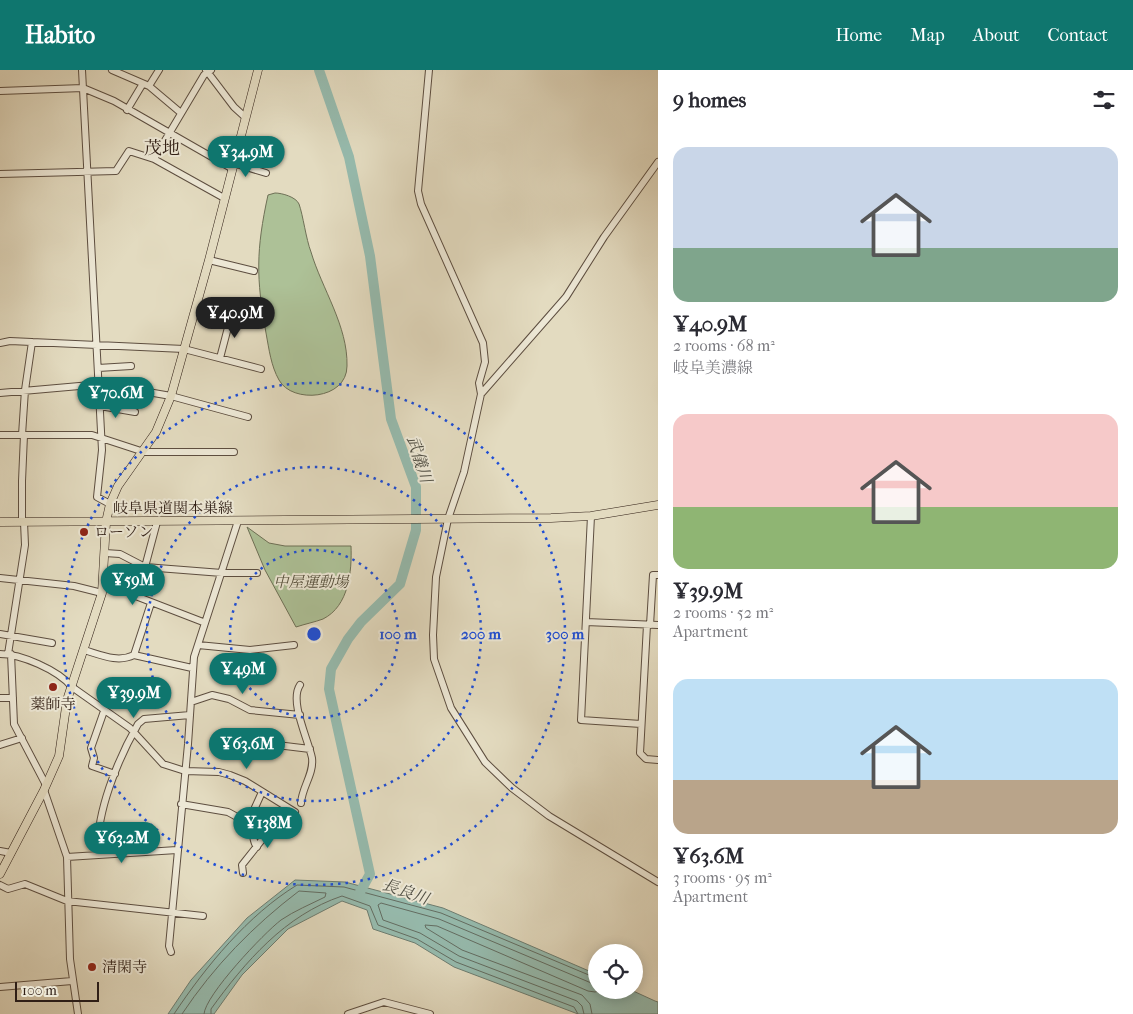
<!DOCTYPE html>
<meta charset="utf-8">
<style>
:root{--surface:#fff;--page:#f7f7f7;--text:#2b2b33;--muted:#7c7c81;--accent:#0f766e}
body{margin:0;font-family:"IM FELL French Canon","Noto Serif JP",serif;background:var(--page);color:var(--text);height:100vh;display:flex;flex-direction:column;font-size:19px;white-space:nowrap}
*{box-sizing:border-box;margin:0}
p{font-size:16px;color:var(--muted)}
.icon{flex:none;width:28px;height:28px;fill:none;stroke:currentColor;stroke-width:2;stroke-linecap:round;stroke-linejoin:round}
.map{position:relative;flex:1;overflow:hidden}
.details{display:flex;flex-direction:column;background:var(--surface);width:475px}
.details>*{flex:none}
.tools{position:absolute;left:588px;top:874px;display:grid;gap:10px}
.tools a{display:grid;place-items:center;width:55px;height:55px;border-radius:50%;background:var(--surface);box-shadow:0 2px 12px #0003;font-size:25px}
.scale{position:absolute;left:15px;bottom:12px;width:84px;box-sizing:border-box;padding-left:5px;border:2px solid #301f16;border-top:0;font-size:14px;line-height:18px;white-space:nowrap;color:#301f16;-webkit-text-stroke:4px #ede8d6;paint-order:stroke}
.price{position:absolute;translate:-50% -42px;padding:0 11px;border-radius:18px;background:var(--accent);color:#fff;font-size:16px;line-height:32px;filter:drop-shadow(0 1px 2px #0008)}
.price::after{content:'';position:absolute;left:50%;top:30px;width:15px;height:11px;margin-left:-8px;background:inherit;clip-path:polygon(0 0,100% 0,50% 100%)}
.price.active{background:#222;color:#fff}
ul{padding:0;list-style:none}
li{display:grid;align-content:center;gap:10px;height:265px;padding:0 15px}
li span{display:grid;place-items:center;height:155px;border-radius:15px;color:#555}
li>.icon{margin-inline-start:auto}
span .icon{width:90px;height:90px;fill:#fffc;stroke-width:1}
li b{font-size:21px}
h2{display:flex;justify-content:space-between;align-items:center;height:60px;padding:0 15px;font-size:21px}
header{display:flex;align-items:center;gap:30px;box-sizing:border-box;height:70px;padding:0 25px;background:var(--accent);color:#fff}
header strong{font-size:24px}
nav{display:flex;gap:28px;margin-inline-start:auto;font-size:18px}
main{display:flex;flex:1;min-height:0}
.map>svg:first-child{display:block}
.green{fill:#adc197;stroke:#6e7056}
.water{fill:#96bbae;stroke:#6d7d71}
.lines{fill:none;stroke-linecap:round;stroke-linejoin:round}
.shore{stroke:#636d62;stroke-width:1}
.river{stroke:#96bbae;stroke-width:10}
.minor-casing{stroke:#5d4e40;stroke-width:8}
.major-casing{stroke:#301f16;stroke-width:9}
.minor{stroke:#ede8d6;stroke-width:6}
.major{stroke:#e3dbc0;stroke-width:8}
.ring{fill:none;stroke:#1d4ed8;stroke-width:2.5;stroke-dasharray:2.5 5}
.poi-dot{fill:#8f2418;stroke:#ede8d6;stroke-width:2}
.labels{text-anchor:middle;stroke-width:4;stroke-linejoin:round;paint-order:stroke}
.street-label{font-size:15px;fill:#301f16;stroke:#ede8d6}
.poi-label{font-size:15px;fill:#301f16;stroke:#ede8d6;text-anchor:start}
.park-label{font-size:15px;font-style:italic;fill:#56503d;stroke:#ede8d6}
.water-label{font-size:16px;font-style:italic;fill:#4f4e44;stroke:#ede8d6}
.quarter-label{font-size:18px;fill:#301f16;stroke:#ede8d6}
.centre{fill:#1d4ed8;stroke:#ede8d6;stroke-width:2.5}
.ring-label{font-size:15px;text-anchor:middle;font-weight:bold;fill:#1d4ed8;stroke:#ede8d6;stroke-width:4;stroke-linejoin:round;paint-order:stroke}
</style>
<header>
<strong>Habito</strong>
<nav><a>Home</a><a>Map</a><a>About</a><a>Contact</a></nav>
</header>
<main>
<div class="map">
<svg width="658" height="944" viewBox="0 0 658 944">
<rect width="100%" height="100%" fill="#e3dbc0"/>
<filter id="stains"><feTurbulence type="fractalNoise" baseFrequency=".004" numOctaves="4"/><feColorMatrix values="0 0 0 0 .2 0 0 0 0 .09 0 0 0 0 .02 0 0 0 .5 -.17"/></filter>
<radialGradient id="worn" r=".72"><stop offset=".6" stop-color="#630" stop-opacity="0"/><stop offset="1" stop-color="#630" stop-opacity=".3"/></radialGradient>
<path class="green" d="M275 123C282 123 296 127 299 134 303 145 306 169 311 182 322 219 348 256 347 296 347 330 292 334 279 310 271 296 269 279 266 263 256 208 256 180 268 125Z
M247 457 269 473 285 476H351C352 501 349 536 323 549 315 552 305 554 296 557L265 500Z"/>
<path class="water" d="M295 810 345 812 443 838 596 904V920H631L655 931 658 932V944H578L454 897 415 873 373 859 367 840 342 831 288 859 242 905 214 944H168L191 910 247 848Z"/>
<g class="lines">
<path class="shore" d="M174 944C206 896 248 845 297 815L344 817 441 843 596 908
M182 944C214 896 253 856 299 821L326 823 325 827C311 834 294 841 281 850 264 863 205 925 204 944
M211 944V939C245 892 285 845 342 826L370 836 378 855 417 869 456 892 574 937 578 944
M584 944 582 936 577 931 459 886 420 863 383 850 378 835 381 833 439 849 596 915
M592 944 590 934 582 925 462 880 426 858 425 855 437 856 588 921 595 922 604 920"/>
<path class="river" d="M319 0 349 87 370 186 391 349 416 417V460L400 514 361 552 348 569 331 599 329 619 370 804 360 822"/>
<defs>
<path id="minor" d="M82 0 102 380 97 427 110 434
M112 0 149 16 181 43
M206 0 234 37 245 47
M429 0 418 121 421 134 483 273 485 292 479 313 481 324
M149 16 159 0
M0 21 83 18 114 31 231 98
M127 40 142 15
M154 89 204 5 211 0
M658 92 604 167 566 227 481 324 464 402 448 449 436 507 433 565 434 589 451 638 485 692 512 718 549 746 658 812
M233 93 266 103
M0 104 116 101 129 81 154 89 224 128
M209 190 254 201
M0 273 10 271 184 279 261 299
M220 288 231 246
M98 298 131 296
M0 323 102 314 171 326 248 347
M100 336 135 342
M0 365H92L144 382H234
M22 365 25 320 32 272
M591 446 581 650 641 654
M22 452V411L24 365
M157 452 145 497 222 503H257
M105 483 120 484 145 497 133 525 203 552
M0 508 74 516 102 523
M586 552 658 555
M647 555 640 683 646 689 658 690
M650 555 653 505H658
M0 564 52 573
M198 575 250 580 294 575
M84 580C101 585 118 593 134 585L192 598
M0 584C21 584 58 600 72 617L130 658 163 694 185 701 219 702 230 705 245 711 295 742
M8 584 25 475 24 452
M11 584 14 654 46 715
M134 585 151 533
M300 615C289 631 308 669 312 688 314 704 302 717 301 733
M0 628H13
M191 632 212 625 229 629 250 640 300 645
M104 641 91 678 94 688 92 696 115 704
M0 675 22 668
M277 675 310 679
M44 720 67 787 70 889 78 944
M181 734 228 742 248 753 262 722
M248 753C255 760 251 770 257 777
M0 781 11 783
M98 785C95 744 118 689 138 654L144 649 190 645
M67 787 177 780
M243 803 242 795 269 761 287 754
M0 815 8 819 25 814 67 831 203 846
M171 882 169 876 188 674 194 587 238 451
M0 917 72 911
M348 944 384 932 430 944"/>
<path id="major" d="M0 452 551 448 591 446 658 435
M0 804 44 720 59 686 67 630 102 523 106 452 110 434 118 416 156 362 171 326 209 190 258 0"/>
</defs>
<use href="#minor" class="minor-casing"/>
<use href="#major" class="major-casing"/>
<use href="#minor" class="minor"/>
<use href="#major" class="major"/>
</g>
<g class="ring">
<circle cx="314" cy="564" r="84"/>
<circle cx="314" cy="564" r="167"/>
<circle cx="314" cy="564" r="251"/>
</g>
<g class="poi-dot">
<circle cx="84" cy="462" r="5"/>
<circle cx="53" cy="617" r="5"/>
<circle cx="92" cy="897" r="5"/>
</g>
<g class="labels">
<g class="street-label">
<text x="173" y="443">岐阜県道関本巣線</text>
</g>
<g class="poi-label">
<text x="94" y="467">ローソン</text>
<text x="53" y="639" text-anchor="middle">薬師寺</text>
<text x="102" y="902">清閑寺</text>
</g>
<g class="park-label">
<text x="311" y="517">中屋運動場</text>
</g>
<g class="water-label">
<text transform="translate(420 389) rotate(72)" y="6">武儀川</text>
<text transform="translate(406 821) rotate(19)" y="6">長良川</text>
</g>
<g class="quarter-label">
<text x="162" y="84">茂地</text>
</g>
</g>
<circle cx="314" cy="564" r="8" class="centre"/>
<g class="ring-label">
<text x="398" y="569">100 m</text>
<text x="481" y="569">200 m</text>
<text x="565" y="569">300 m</text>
</g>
<rect width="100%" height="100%" filter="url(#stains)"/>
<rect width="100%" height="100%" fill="url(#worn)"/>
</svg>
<div class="tools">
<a><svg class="icon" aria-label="locate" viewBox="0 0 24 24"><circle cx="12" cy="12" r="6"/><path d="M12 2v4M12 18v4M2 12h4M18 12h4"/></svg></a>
</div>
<div class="scale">100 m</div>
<b class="price" style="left:246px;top:108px">¥34.9M</b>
<b class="price active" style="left:235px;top:269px">¥40.9M</b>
<b class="price" style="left:116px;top:349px">¥70.6M</b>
<b class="price" style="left:133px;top:536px">¥59M</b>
<b class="price" style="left:243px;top:625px">¥49M</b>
<b class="price" style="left:134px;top:649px">¥39.9M</b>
<b class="price" style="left:247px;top:700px">¥63.6M</b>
<b class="price" style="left:268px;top:779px">¥138M</b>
<b class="price" style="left:122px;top:794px">¥63.2M</b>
</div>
<section class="details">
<h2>9 homes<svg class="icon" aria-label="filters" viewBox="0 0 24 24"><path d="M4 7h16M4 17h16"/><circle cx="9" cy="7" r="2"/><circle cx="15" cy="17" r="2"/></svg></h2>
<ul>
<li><span style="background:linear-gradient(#c9d6e8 65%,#7fa58c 0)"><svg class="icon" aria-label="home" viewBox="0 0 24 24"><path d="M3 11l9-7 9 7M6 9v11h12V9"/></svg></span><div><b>¥40.9M</b><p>2 rooms · 68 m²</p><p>岐阜美濃線</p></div></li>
<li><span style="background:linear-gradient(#f6c9c9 60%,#8fb573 0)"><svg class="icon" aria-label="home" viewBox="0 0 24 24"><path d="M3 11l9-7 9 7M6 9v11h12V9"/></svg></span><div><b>¥39.9M</b><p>2 rooms · 52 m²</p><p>Apartment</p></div></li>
<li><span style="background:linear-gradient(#bfe0f5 65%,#b9a48a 0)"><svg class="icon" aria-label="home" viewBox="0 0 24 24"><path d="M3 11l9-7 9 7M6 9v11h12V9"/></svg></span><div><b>¥63.6M</b><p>3 rooms · 95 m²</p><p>Apartment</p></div></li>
</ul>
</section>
</main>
